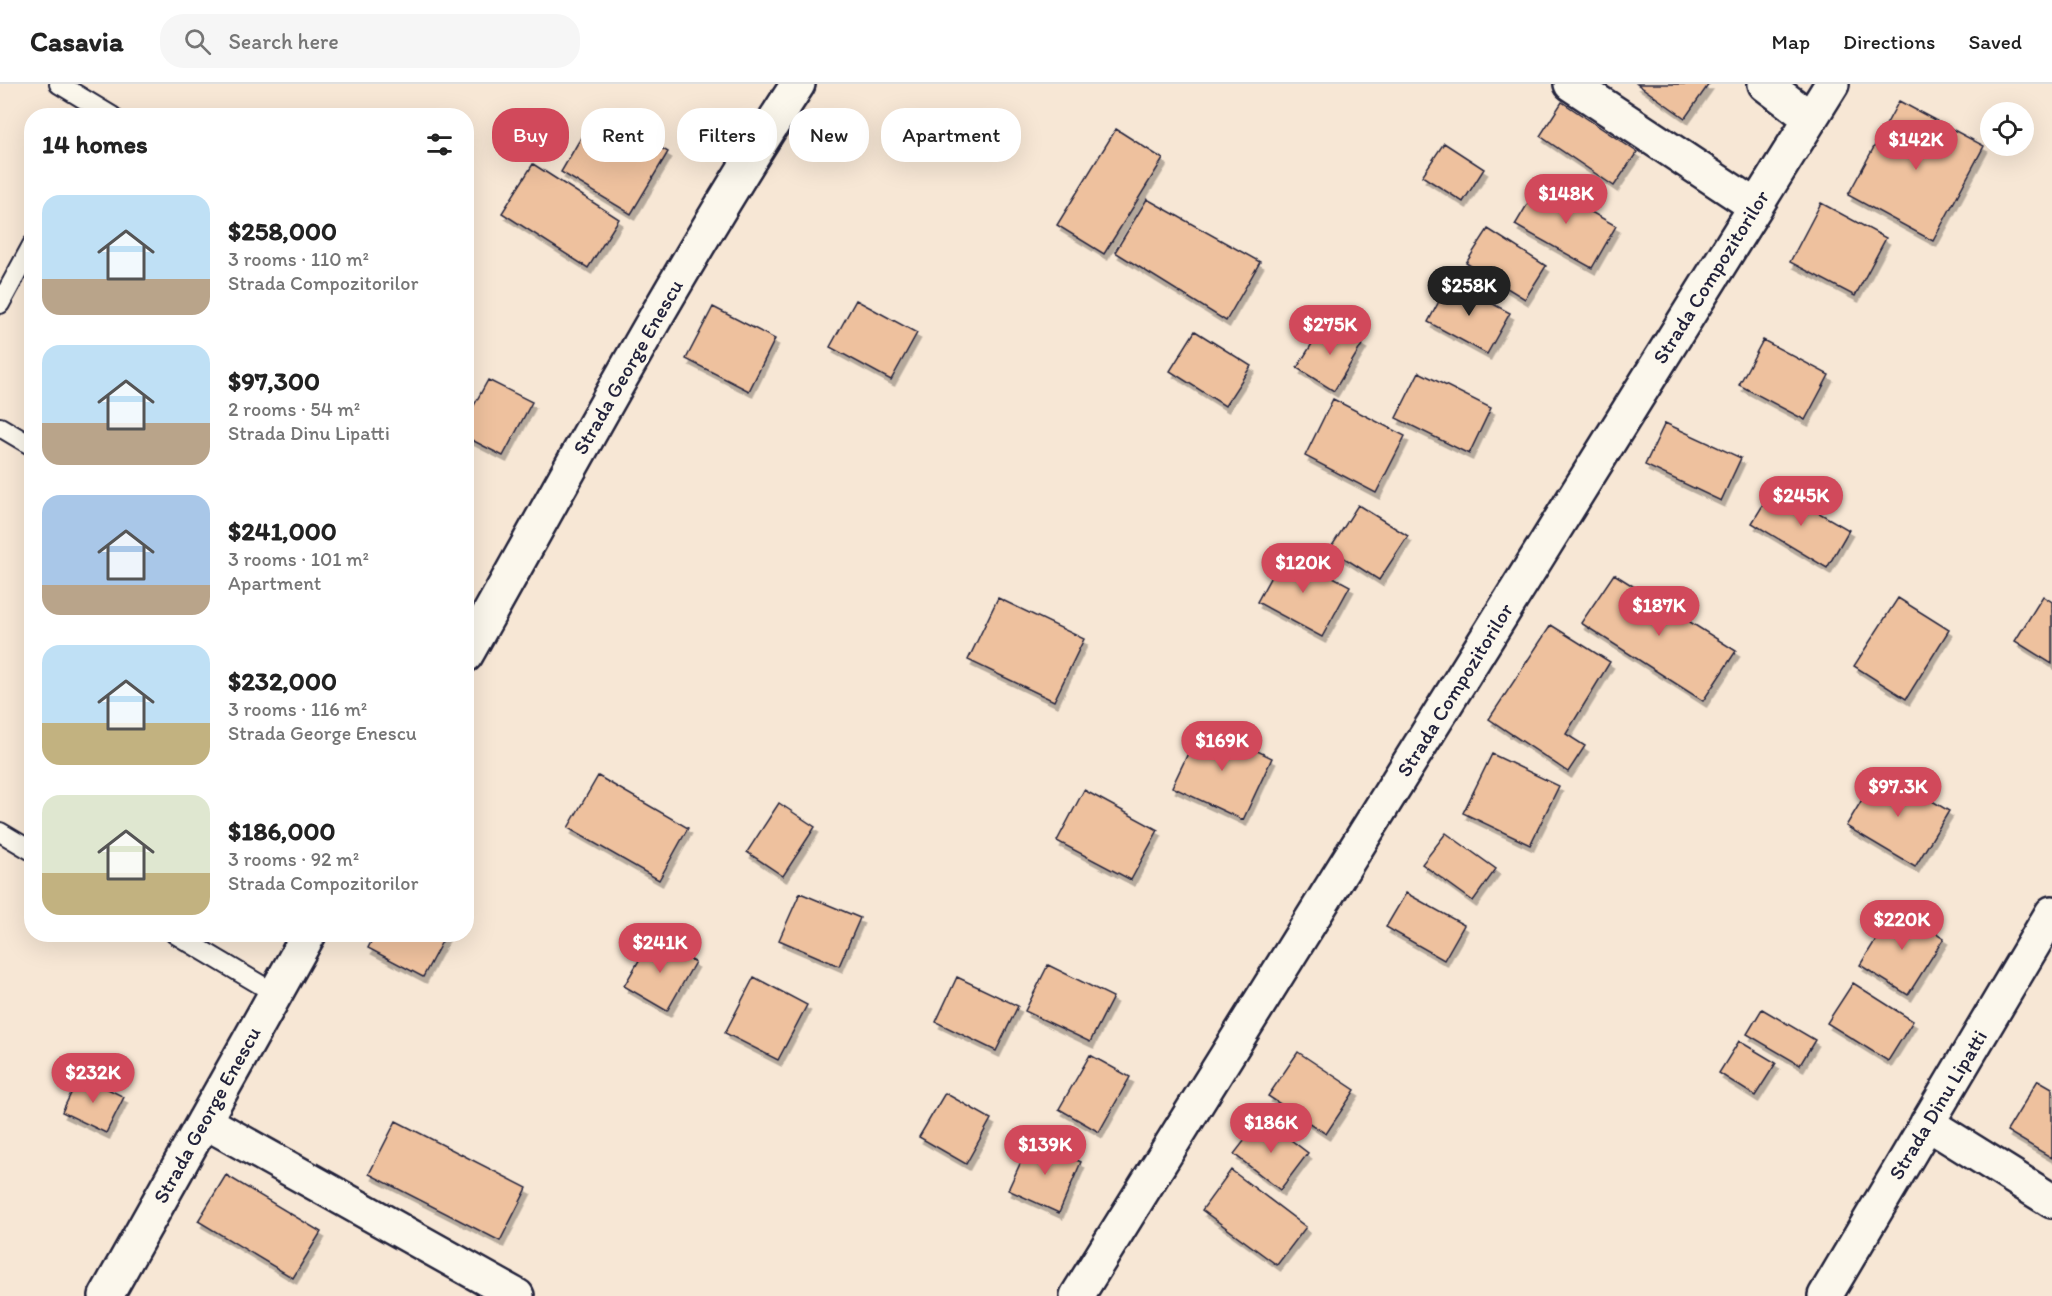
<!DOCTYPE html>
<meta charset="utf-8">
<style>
:root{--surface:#fff;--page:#f6f6f6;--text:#222;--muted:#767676;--line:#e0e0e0;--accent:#d1495b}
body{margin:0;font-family:Itim,sans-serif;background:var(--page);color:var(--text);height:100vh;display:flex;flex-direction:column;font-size:22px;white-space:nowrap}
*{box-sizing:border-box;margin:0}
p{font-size:20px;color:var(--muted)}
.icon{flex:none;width:33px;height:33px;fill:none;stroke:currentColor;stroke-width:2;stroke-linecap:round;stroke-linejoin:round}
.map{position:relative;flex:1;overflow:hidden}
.side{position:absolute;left:24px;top:24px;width:450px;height:834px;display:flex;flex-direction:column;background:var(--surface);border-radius:24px;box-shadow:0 6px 24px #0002}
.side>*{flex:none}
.guide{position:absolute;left:492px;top:24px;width:570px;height:54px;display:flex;gap:12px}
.buttons{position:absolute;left:1980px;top:18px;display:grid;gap:12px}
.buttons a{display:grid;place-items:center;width:54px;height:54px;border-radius:50%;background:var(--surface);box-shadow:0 6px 24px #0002;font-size:30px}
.price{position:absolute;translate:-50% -51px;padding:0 14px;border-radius:21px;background:var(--accent);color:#fff;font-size:20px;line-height:39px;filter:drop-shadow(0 2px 3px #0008)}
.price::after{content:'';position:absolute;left:50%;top:36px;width:18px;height:14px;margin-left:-9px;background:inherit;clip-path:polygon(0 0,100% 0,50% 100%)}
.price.on{background:#222;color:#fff}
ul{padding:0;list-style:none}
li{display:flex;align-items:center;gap:18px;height:150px;padding:0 18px}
li span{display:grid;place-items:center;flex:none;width:168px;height:120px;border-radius:18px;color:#555}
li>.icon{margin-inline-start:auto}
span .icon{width:72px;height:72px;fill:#fffc;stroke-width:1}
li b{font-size:26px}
h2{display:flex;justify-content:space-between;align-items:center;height:72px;padding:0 18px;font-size:26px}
.tag{padding:0 21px;border-radius:24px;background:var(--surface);box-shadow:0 6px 24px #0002;font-size:21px;line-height:54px}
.tag.on{background:var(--accent);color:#fff}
header{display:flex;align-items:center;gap:36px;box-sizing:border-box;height:84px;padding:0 30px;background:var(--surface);border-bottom:2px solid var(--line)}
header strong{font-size:28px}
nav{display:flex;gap:33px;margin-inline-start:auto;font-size:21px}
.search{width:420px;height:54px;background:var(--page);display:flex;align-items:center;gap:15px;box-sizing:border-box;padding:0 21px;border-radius:24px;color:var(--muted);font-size:22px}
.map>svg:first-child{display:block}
.building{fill:#eec19e;stroke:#22223b;stroke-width:1.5;filter:url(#shadow)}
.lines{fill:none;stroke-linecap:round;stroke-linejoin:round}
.service-casing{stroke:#22223b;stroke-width:22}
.minor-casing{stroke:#22223b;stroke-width:38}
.service{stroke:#fbf7ec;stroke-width:18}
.minor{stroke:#fbf7ec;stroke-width:33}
.labels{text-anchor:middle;stroke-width:6;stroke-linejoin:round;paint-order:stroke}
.street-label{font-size:21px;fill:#22223b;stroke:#fbf7ec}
</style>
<header>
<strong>Casavia</strong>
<div class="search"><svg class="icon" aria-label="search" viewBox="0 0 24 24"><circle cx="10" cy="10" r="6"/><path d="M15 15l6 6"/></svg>Search here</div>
<nav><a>Map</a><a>Directions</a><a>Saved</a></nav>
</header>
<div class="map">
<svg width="2052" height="1212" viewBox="0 0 2052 1212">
<defs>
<filter id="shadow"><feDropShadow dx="3.5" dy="6" stdDeviation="0" flood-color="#0004"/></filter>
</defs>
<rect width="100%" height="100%" fill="#f7e7d5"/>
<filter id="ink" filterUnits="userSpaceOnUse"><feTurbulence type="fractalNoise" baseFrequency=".0167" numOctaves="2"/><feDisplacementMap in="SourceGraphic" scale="12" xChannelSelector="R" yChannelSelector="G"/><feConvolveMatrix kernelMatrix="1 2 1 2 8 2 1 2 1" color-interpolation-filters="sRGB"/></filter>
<g filter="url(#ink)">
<path class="building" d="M1637 0H1709L1685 34Z
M1899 17 1984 62 1933 157 1848 111Z
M1562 18 1637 68 1614 102 1540 52Z
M597 26 668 68 631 130 561 88Z
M1116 45 1163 75 1104 170 1057 141Z
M1444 59 1484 85 1463 118 1422 92Z
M533 80 619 135 588 184 502 129Z
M1540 99 1616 142 1592 184 1515 141Z
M1147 115 1260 178 1226 237 1115 168Z
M1821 119 1886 154 1855 212 1790 178Z
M1488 145 1546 182 1525 215 1466 179Z
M1450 197 1510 229 1487 270 1428 238Z
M856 216 917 249 891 296 830 263Z
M713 223 775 255 749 307 686 275Z
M1326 237 1363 259 1334 307 1297 284Z
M1195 247 1251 282 1225 322 1170 287Z
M1763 256 1829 291 1805 336 1739 301Z
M1419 288 1491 324 1469 370 1396 334Z
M488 296 532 318 503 372 466 353V336Z
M1333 315 1405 352 1376 409 1305 372Z
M1665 339 1741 374 1721 417 1645 381Z
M1774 403 1849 446 1827 484 1752 439Z
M1358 421 1408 452 1379 496 1330 465Z
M1285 467 1350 502 1322 553 1257 518Z
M1614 490 1736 567 1703 617 1581 539Z
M2043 512 2052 518V580L2015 557Z
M998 514 1084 555 1054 617 968 576Z
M1898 514 1949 546 1906 615 1854 582Z
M1551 541 1610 578 1566 650 1585 662 1568 688 1489 635Z
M1202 640 1272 674 1243 736 1172 703Z
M1492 670 1559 702 1530 761 1463 729Z
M1880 686 1949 727 1915 783 1846 742Z
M598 692 688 744 659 796 568 744Z
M1084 706 1158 746 1131 796 1057 757Z
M779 719 815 743 783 792 747 768Z
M1446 749 1496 785 1473 817 1422 780Z
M800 809 860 834 839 882 779 856Z
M1406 809 1464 841 1444 876 1386 843Z
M1896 823 1944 854 1908 911 1860 881Z
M375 850H446L423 893 368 864Z
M652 854 695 878 667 927 624 902Z
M1048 881 1113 913 1090 958 1025 927Z
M754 893 807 921 778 976 725 949Z
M957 893 1018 922 996 967 936 938Z
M1853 899 1913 937 1888 977 1827 939Z
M1762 925 1815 956 1800 981 1747 950Z
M1739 957 1776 979 1755 1012 1719 989Z
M1298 968 1355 1006 1326 1050 1268 1012Z
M1090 971 1130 993 1099 1048 1059 1025Z
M80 991 124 1013 106 1049 62 1028Z
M2038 996 2052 1004V1074L2007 1047Z
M945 1009 991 1035 966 1080 919 1053Z
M1262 1034 1308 1069 1280 1106 1234 1070Z
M396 1037 527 1104 500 1157 369 1090Z
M1031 1056 1081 1078 1059 1129 1008 1106Z
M1231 1086 1306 1143 1277 1181 1202 1126Z
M226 1091 321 1148 293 1194 198 1137Z"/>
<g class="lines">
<defs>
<path id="service" d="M59 0 112 32
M0 220 32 161
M0 343 32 362
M0 748 32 767
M175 850 276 910"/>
<path id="minor" d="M1571 0 1755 122
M1765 0 1810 34
M466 571C574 379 678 184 798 0
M204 1037 517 1212
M1927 1039 2052 1117
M106 1212 309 850
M1077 1212 1832 0
M1825 1212 2052 829"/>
</defs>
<use href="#service" class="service-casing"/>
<use href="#minor" class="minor-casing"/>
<use href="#service" class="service"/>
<use href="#minor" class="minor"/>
</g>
</g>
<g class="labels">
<g class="street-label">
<text transform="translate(1711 193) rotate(-58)" y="7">Strada Compozitorilor</text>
<text transform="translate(628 283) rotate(-60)" y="7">Strada George Enescu</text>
<text transform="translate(1455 606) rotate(-58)" y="7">Strada Compozitorilor</text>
<text transform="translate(1938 1021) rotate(-59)" y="7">Strada Dinu Lipatti</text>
<text transform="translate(207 1031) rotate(-61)" y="7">Strada George Enescu</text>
</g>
</g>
</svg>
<div class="buttons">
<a><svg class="icon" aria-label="locate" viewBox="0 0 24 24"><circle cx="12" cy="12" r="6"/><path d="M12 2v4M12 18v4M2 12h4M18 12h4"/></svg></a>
</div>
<b class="price" style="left:1916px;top:87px">$142K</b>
<b class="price" style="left:1566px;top:141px">$148K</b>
<b class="price on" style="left:1469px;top:233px">$258K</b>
<b class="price" style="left:1330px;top:272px">$275K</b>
<b class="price" style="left:1801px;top:443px">$245K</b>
<b class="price" style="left:1303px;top:510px">$120K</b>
<b class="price" style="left:1659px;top:553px">$187K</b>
<b class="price" style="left:1222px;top:688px">$169K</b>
<b class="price" style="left:1898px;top:734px">$97.3K</b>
<b class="price" style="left:1902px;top:867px">$220K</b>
<b class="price" style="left:660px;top:890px">$241K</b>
<b class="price" style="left:93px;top:1020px">$232K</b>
<b class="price" style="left:1271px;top:1070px">$186K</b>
<b class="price" style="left:1045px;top:1092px">$139K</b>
<div class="guide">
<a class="tag on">Buy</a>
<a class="tag">Rent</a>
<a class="tag">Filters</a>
<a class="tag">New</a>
<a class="tag">Apartment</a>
</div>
<section class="side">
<h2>14 homes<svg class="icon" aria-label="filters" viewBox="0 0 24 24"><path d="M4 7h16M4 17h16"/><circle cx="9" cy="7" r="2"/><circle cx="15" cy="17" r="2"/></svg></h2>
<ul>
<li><span style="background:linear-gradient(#bfe0f5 70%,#b9a48a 0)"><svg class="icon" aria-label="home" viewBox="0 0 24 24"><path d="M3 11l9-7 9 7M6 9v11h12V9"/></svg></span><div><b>$258,000</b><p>3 rooms · 110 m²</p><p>Strada Compozitorilor</p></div></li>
<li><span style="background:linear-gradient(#bfe0f5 65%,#b9a48a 0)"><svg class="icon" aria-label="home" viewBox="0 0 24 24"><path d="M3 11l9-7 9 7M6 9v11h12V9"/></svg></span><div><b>$97,300</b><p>2 rooms · 54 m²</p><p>Strada Dinu Lipatti</p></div></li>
<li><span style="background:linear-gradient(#a9c7e8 75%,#b9a48a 0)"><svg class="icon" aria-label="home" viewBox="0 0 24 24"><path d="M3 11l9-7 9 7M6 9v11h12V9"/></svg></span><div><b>$241,000</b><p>3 rooms · 101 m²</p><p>Apartment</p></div></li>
<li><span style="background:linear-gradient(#bfe0f5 65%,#c2b280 0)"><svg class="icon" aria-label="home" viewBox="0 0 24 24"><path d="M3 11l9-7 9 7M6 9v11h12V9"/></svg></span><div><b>$232,000</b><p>3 rooms · 116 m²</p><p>Strada George Enescu</p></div></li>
<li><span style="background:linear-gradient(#dfe7d0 65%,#c2b280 0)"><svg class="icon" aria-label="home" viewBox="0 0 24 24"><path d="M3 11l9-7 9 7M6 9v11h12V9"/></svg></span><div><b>$186,000</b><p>3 rooms · 92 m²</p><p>Strada Compozitorilor</p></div></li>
</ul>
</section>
</div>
